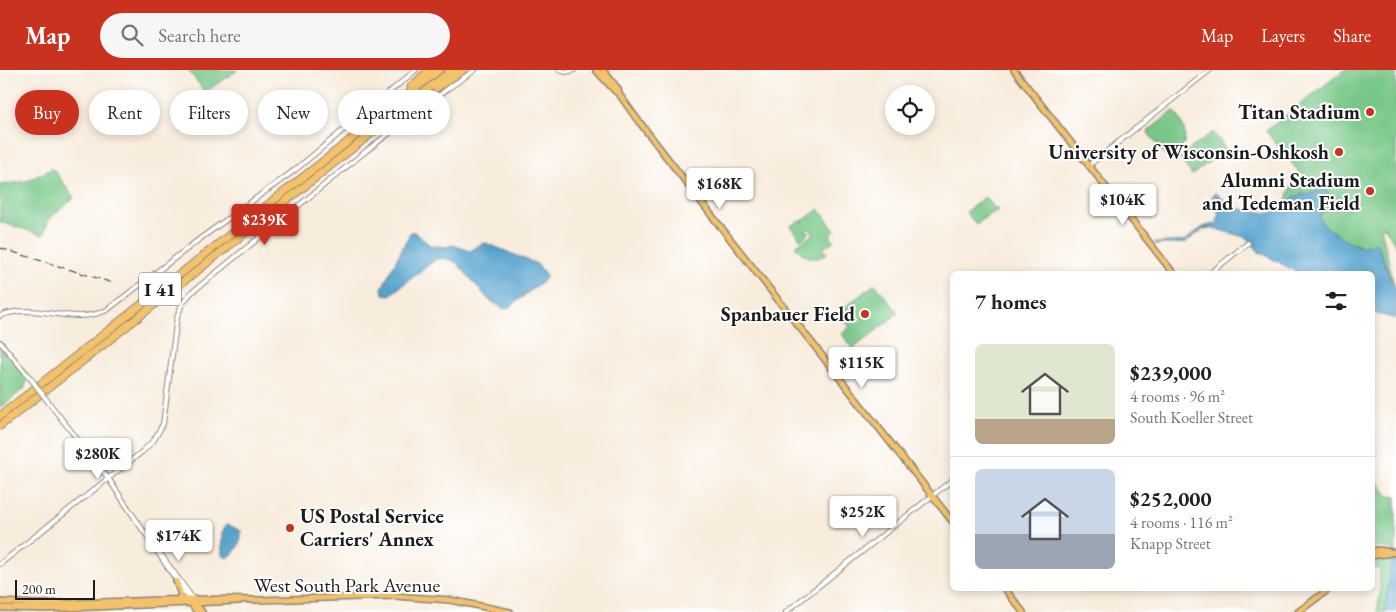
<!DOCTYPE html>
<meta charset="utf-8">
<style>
:root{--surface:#fff;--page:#f6f6f6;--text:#202124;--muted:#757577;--line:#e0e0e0;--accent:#c8321e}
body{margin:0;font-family:"EB Garamond",serif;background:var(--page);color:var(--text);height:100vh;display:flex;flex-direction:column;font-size:19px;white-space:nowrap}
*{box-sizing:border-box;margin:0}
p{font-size:16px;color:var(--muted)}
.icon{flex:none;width:28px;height:28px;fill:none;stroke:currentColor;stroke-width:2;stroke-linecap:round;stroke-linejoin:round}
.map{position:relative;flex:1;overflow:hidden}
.sheet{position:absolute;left:950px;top:201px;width:425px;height:320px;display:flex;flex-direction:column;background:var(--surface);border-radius:8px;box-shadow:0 2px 8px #0003}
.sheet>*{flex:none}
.top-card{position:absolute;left:15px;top:20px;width:475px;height:45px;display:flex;gap:10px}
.tools{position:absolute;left:885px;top:15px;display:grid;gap:10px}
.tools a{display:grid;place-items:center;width:50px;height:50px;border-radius:50%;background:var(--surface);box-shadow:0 2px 8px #0003;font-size:25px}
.scale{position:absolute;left:15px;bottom:12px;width:80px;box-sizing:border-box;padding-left:5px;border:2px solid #1c1c1c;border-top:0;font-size:14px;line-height:18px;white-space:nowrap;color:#1c1c1c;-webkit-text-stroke:4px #fff;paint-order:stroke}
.price{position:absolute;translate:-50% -42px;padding:0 11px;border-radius:5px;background:#fff;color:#222;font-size:16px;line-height:32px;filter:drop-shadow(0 1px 2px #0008)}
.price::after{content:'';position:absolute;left:50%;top:30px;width:15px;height:11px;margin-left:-8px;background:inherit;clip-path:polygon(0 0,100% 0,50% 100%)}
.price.current{background:var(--accent);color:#fff}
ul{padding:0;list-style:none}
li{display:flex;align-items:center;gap:15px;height:125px;padding:0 25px}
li+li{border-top:1px solid var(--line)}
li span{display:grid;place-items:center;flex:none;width:140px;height:100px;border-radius:8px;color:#555}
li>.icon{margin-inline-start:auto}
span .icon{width:60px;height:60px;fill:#fffc;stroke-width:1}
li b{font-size:21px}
h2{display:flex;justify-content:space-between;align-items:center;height:60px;padding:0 25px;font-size:21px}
.chip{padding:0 18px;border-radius:22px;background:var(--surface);box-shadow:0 2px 8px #0003;font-size:18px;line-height:45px}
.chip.current{background:var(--accent);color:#fff}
header{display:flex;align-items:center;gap:30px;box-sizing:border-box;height:70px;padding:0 25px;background:var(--accent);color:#fff}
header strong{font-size:24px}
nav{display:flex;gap:28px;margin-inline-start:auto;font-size:18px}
.search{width:350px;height:45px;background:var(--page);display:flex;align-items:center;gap:12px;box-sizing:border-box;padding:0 18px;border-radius:28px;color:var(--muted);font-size:19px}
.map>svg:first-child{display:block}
.green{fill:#78c788;stroke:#4a7252}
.water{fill:#54a2cd;stroke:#385f74}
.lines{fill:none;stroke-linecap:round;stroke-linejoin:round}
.minor-casing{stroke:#8a847c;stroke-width:6}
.major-casing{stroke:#8a847c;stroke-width:8}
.highway-casing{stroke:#8a847c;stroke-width:9}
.minor{stroke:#fff;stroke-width:4}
.major{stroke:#f3c26a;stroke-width:5}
.highway{stroke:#f3c26a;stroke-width:7}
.rail{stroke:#1c1c1c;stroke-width:1;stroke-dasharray:8 4;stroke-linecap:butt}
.minor-bridge-casing{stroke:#8a847c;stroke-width:6;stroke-linecap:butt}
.minor-bridge{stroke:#fff;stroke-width:4}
.poi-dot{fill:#c8321e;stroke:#fff;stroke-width:2}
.labels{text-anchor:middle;stroke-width:4;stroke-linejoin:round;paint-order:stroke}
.shield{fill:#fff;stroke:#606060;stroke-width:1}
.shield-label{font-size:19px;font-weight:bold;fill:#1c1c1c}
.poi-label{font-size:20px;font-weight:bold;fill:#1c1c1c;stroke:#fff;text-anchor:end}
.street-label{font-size:20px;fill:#1c1c1c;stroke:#fff}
</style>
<header>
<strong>Map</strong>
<div class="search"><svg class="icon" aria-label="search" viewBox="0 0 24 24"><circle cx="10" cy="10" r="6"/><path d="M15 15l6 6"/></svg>Search here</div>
<nav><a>Map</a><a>Layers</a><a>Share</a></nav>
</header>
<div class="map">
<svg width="1396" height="542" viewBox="0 0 1396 542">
<rect width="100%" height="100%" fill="#fff"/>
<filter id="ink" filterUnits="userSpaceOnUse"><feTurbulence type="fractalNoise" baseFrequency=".02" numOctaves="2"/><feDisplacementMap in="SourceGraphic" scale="10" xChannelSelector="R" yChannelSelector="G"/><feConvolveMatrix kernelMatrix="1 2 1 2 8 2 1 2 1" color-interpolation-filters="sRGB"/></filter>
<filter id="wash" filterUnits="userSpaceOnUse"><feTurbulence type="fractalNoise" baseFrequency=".0096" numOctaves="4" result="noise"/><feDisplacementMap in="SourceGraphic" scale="20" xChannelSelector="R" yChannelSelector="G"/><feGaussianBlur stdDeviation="1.12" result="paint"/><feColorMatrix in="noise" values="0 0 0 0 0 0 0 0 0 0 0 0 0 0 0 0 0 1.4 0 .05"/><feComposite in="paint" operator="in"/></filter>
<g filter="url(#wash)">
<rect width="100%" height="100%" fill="#f8ecdc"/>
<path class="green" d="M188 0H238L205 22Z
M1344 0H1396V176L1385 157H1381L1394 215 1378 176 1368 174 1362 177C1350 172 1324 160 1319 148 1323 141 1326 138 1332 133V127L1327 121C1314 123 1297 122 1289 133L1286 131 1294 109 1310 114 1303 104 1299 102 1266 61Z
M1174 41C1182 51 1190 66 1181 78 1178 82 1172 85 1168 88L1148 63 1149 60Z
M1213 62 1226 79 1192 105 1179 87Z
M51 99 55 101 74 128 49 149 43 165 0 152V115L27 111Z
M985 127 992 136 999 140 987 146 976 155 966 142Z
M819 139 835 161 830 166 834 171 823 178 827 183C815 193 804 187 795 176L814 164 810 159H807L806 161 810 162 801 170 790 156 799 151 804 152 802 150H804Z
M875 214 897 241V244L853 279 842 264 850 257 838 242Z
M0 272 31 309 25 314V318L0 338Z
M1372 405 1389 426 1396 427V481L1392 493 1384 542H1377L1380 526V499L1373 498V488L1390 486 1393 480 1381 477 1373 478Z"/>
<path class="water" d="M1325 120 1327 121 1333 131 1325 138 1319 148C1322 156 1353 177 1362 177 1368 177 1371 172 1377 173L1392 214 1396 217V249L1373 243 1372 204H1301L1259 182 1248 168 1212 158 1203 159 1185 173 1156 175 1154 173 1184 171 1203 157 1217 153 1219 145 1212 125 1216 123 1234 138 1269 143 1282 139 1293 127Z
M413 161 430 175 446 177 453 175 470 181 481 174 486 173 537 194 546 205V208L510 237 504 239 488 229 457 193C451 189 442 187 435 190L390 225 383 224 382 218 410 163Z
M227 454 241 461C243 470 236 484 227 488L222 485C222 473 219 463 227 454Z
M1396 481V542H1384L1392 493Z"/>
</g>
<g filter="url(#ink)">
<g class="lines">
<defs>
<path id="minor" d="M559 0 566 2 574 0
M1088 96 1210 0
M1209 204 1248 173
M0 246C37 231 70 257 107 240L201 168 295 100 416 0
M0 272 31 309
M49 333 108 408 189 529
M151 471 193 529
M0 494 143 381 154 370 163 354 177 247 182 234 191 223 366 81 450 17 475 0
M786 542 952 410"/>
<path id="major" d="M596 0 615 21 619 24
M603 0 618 19 619 24 634 45 709 142 952 451
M1014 0 1174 204
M1372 481 1379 480 1396 483
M1372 486 1391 483
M176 511 181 525 178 530
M1005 519 1023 542
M0 532 38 534 193 529 259 530 394 526 450 530 510 542
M190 532 197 542
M195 532 202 542
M0 538 45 539 239 531
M1298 542 1329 519"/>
<path id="highway" d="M411 17 429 0
M436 18 463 0
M0 346 439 0
M0 356 452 0"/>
</defs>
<use href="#minor" class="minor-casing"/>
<use href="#major" class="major-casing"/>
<use href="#highway" class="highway-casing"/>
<use href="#minor" class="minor"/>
<use href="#major" class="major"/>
<use href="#highway" class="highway"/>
<path class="rail" d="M0 178 113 213"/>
<defs>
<path id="minor-bridge" d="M31 309 49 333"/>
</defs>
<use href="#minor-bridge" class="minor-bridge-casing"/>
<use href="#minor-bridge" class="minor-bridge"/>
</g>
</g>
<g class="poi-dot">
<circle cx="1370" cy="42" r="5"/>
<circle cx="1339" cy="82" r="5"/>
<circle cx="1370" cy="121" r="5"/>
<circle cx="865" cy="244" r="5"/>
<circle cx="290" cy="458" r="5"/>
</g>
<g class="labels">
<rect class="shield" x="139" y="202.5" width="42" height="33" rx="4"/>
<g class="shield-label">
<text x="160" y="226">I 41</text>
</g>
<g class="poi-label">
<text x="1360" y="49">Titan Stadium</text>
<text x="1329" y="89">University of Wisconsin-Oshkosh</text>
<text x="1360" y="117">Alumni Stadium<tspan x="1360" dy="23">and Tedeman Field</tspan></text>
<text x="855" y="251">Spanbauer Field</text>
<text x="300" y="453" text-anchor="start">US Postal Service<tspan x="300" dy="23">Carriers' Annex</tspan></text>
</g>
<g class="street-label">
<text x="347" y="522">West South Park Avenue</text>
</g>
</g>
</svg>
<div class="tools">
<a><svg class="icon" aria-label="locate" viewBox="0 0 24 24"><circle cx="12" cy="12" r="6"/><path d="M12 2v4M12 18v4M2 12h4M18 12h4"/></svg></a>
</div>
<div class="scale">200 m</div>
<b class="price" style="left:720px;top:140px">$168K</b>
<b class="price" style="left:1123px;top:156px">$104K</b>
<b class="price current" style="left:265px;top:176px">$239K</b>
<b class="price" style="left:862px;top:319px">$115K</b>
<b class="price" style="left:98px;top:410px">$280K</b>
<b class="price" style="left:863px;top:468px">$252K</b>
<b class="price" style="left:179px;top:492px">$174K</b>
<div class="top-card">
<a class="chip current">Buy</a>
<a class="chip">Rent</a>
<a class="chip">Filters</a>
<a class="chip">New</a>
<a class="chip">Apartment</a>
</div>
<section class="sheet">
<h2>7 homes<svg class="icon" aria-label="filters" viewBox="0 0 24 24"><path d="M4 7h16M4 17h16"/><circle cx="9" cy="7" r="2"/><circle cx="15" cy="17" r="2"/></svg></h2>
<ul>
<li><span style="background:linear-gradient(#dfe7d0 75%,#b9a48a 0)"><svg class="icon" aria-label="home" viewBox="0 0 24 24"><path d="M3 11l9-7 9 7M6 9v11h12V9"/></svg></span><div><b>$239,000</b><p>4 rooms · 96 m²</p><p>South Koeller Street</p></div></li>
<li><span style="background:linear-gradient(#c9d6e8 65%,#9aa5b1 0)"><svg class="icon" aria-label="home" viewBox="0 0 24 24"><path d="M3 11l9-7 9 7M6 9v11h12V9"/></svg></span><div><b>$252,000</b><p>4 rooms · 116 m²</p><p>Knapp Street</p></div></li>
</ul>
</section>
</div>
